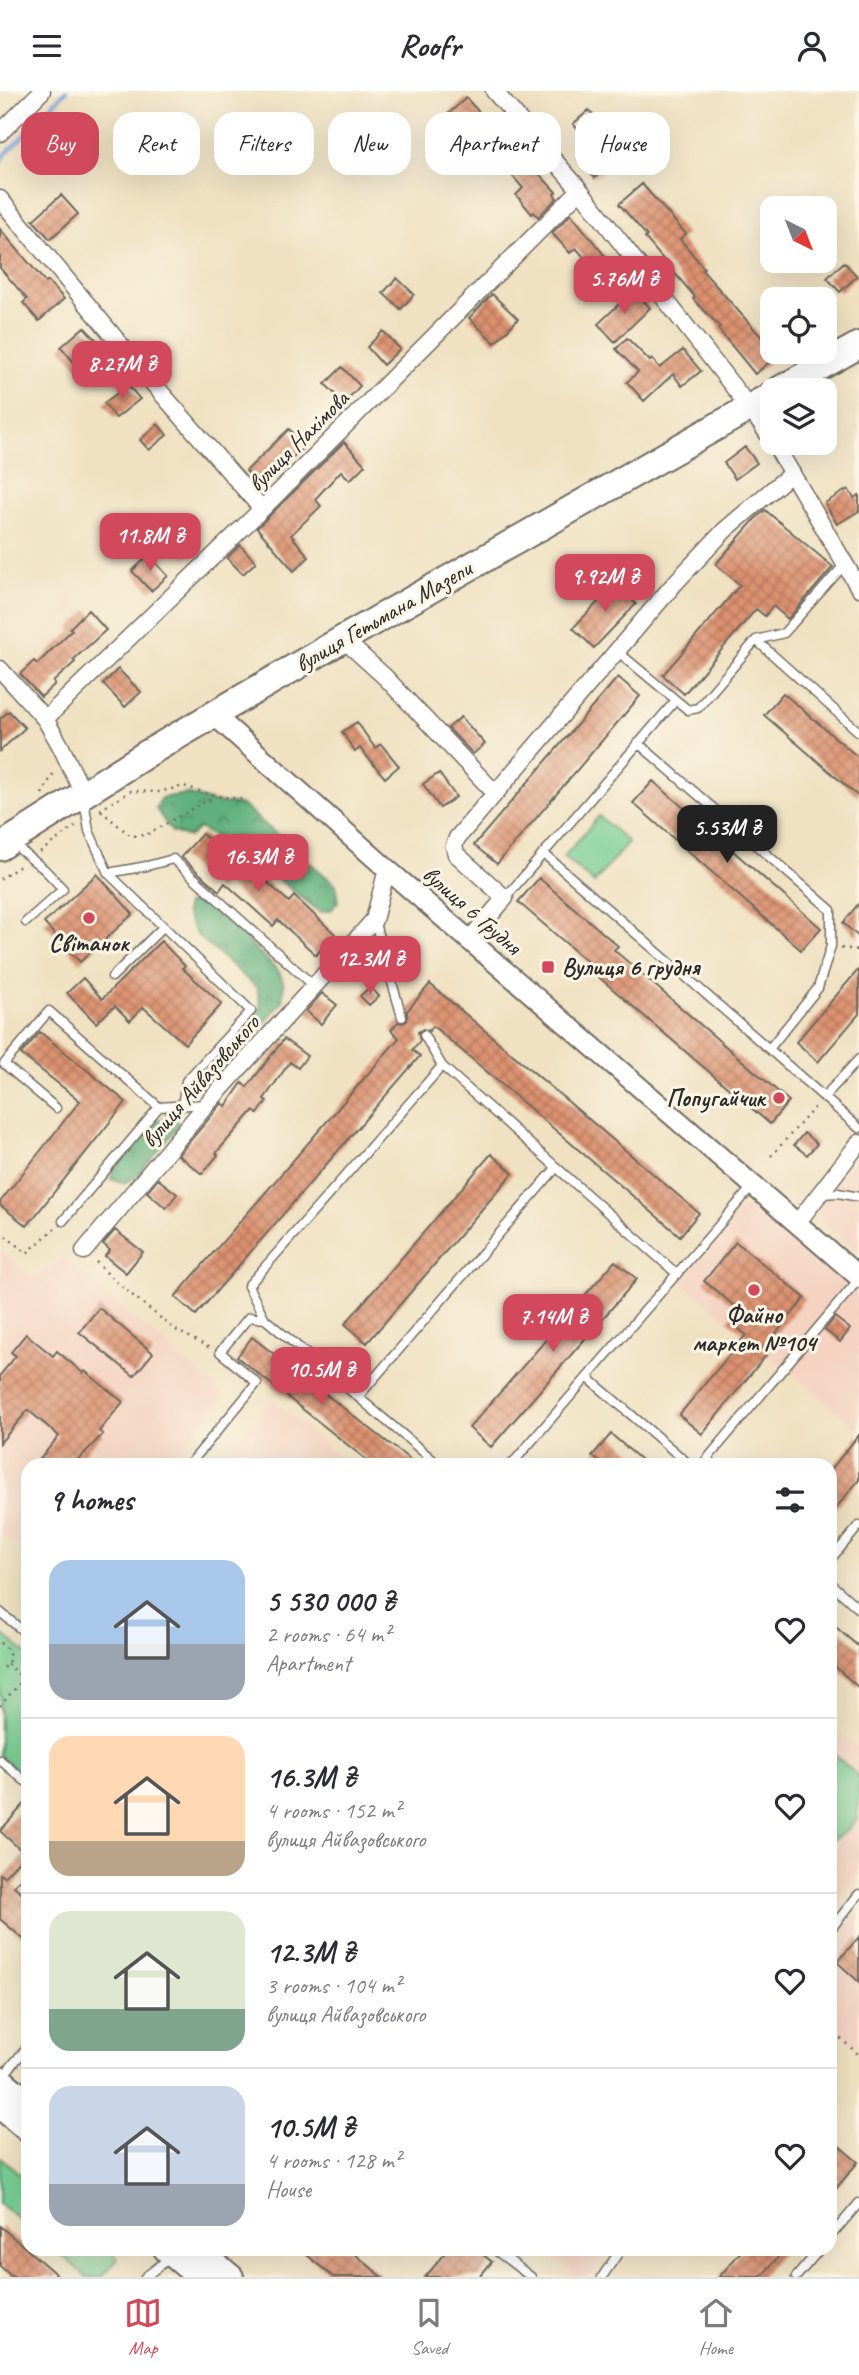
<!DOCTYPE html>
<meta charset="utf-8">
<style>
:root{--surface:#fff;--page:#f2f2f3;--text:#2b2b33;--muted:#7c7c81;--line:#e1e1e2;--accent:#d1495b}
body{margin:0;font-family:Caveat,sans-serif;background:var(--page);color:var(--text);height:100vh;display:flex;flex-direction:column;font-size:26px;white-space:nowrap}
*{box-sizing:border-box;margin:0}
p{font-size:23px;color:var(--muted)}
.icon{flex:none;width:38px;height:38px;fill:none;stroke:currentColor;stroke-width:2;stroke-linecap:round;stroke-linejoin:round}
.map{position:relative;flex:1;overflow:hidden}
.details{position:absolute;left:21px;top:1367px;width:816px;height:798px;display:flex;flex-direction:column;background:var(--surface);border-radius:21px;box-shadow:0 7px 28px #0002}
.details>*{flex:none}
.top-card{position:absolute;left:21px;top:21px;width:817px;height:63px;display:flex;gap:14px}
.needle{width:46px;rotate:138deg}
.controls{position:absolute;left:760px;top:105px;display:grid;gap:14px}
.controls a{display:grid;place-items:center;width:77px;height:77px;border-radius:14px;background:var(--surface);box-shadow:0 7px 28px #0002;font-size:35px}
.price{position:absolute;translate:-50% -60px;padding:0 16px;border-radius:14px;background:var(--accent);color:#fff;font-size:23px;line-height:46px;filter:drop-shadow(0 2px 4px #0008)}
.price::after{content:'';position:absolute;left:50%;top:42px;width:21px;height:16px;margin-left:-10px;background:inherit;clip-path:polygon(0 0,100% 0,50% 100%)}
.price.current{background:#222;color:#fff}
ul{padding:0;list-style:none}
li{display:flex;align-items:center;gap:21px;height:175px;padding:0 28px}
li+li{border-top:2px solid var(--line)}
li span{display:grid;place-items:center;flex:none;width:196px;height:140px;border-radius:21px;color:#555}
li>.icon{margin-inline-start:auto}
span .icon{width:84px;height:84px;fill:#fffc;stroke-width:1}
li b{font-size:30px}
h2{display:flex;justify-content:space-between;align-items:center;height:84px;padding:0 28px;font-size:30px}
.pill{padding:0 24px;border-radius:21px;background:var(--surface);box-shadow:0 7px 28px #0002;font-size:24px;line-height:63px}
.pill.current{background:var(--accent);color:#fff}
header{display:flex;justify-content:space-between;align-items:center;height:91px;padding:0 28px;background:var(--surface);font-size:32px;font-weight:800}
.tab-bar{display:flex;justify-content:space-around;align-items:center;height:98px;border-top:2px solid var(--line);background:var(--surface);font-size:19px;color:var(--muted)}
.tab-bar a{display:grid;justify-items:center;gap:4px}
.tab-bar .current{color:var(--accent)}
.map>svg:first-child{display:block}
.built{fill:#f4d3c1}
.green{fill:#76cd93;stroke:#507c5f;stroke-width:2}
.forest{fill:url(#forest-crowns);stroke:#466e54;stroke-width:2}
.lines{fill:none;stroke-linecap:round;stroke-linejoin:round}
.stream{stroke:#72a1db;stroke-width:4.5}
.building{fill:url(#building-cross-hatch)}
.service-casing{stroke:#706b60;stroke-width:11}
.minor-casing{stroke:#706b60;stroke-width:19}
.tertiary-casing{stroke:#706b60;stroke-width:23}
.primary-casing{stroke:#706b60;stroke-width:28}
.trunk-casing{stroke:#706b60;stroke-width:30}
.path{stroke:#706b60;stroke-width:2.5;stroke-dasharray:2 5;stroke-linecap:butt}
.service{stroke:#fff;stroke-width:8}
.minor{stroke:#fff;stroke-width:16}
.tertiary{stroke:#fff;stroke-width:19}
.primary{stroke:#fff;stroke-width:24}
.trunk{stroke:#fff;stroke-width:26}
.poi-dot{fill:#d1495b;stroke:#fcf5e5;stroke-width:2.5}
.labels{text-anchor:middle;stroke-width:6;stroke-linejoin:round;paint-order:stroke}
.street-label{font-size:24px;fill:#2b2b2b;stroke:#fcf5e5}
.poi-label{font-size:24px;font-weight:bold;fill:#2b2b2b;stroke:#fcf5e5}
</style>
<header><svg class="icon" aria-label="menu" viewBox="0 0 24 24"><path d="M4 6h16M4 12h16M4 18h16"/></svg>Roofr<svg class="icon" aria-label="person" viewBox="0 0 24 24"><circle cx="12" cy="8" r="4"/><path d="M4 21q1-7 8-7t8 7"/></svg></header>
<div class="map">
<svg width="859" height="2186" viewBox="0 0 859 2186">
<defs>
<pattern id="forest-crowns" width="20" height="18" patternUnits="userSpaceOnUse" patternTransform="scale(1.75)"><rect width="20" height="18" fill="#60b07d"/><path d="M2 6a3 3 0 1 1 6 0M12 15a3 3 0 1 1 6 0" fill="none" stroke="#4f8f67"/></pattern>
<pattern id="building-cross-hatch" width="8" height="8" patternUnits="userSpaceOnUse" patternTransform="scale(1.75)"><rect width="8" height="8" fill="#dc9270"/><path d="M0 0l8 8M0 8l8-8" fill="none" stroke="#b3775c"/></pattern>
</defs>
<rect width="100%" height="100%" fill="#fcf5e5"/>
<filter id="ink" filterUnits="userSpaceOnUse"><feTurbulence type="fractalNoise" baseFrequency=".0143" numOctaves="2"/><feDisplacementMap in="SourceGraphic" scale="14" xChannelSelector="R" yChannelSelector="G"/><feConvolveMatrix kernelMatrix="1 2 1 2 8 2 1 2 1" color-interpolation-filters="sRGB"/></filter>
<filter id="wash" filterUnits="userSpaceOnUse"><feTurbulence type="fractalNoise" baseFrequency=".00686" numOctaves="4" result="noise"/><feDisplacementMap in="SourceGraphic" scale="28" xChannelSelector="R" yChannelSelector="G"/><feGaussianBlur stdDeviation="1.57" result="paint"/><feColorMatrix in="noise" values="0 0 0 0 0 0 0 0 0 0 0 0 0 0 0 0 0 1.4 0 .05"/><feComposite in="paint" operator="in"/></filter>
<g filter="url(#wash)">
<rect width="100%" height="100%" fill="#efe1c1"/>
<path class="built" d="M859 1064V1162L821 1129 818 1121 833 1093Z
M754 1115 859 1205V1339L681 1190 739 1120Z
M1 1160 31 1186 65 1169 226 1305 168 1374H28V1465L0 1441Z
M272 1308 348 1374H215Z
M830 1634 859 1659V1780L830 1817Z
M859 1822V1957L830 1932V1857Z
M542 2158H608L588 2186H577Z"/>
<path class="green" d="M599 725 628 751 594 792 564 766Z
M0 1541 28 1564V1690L0 1665Z
M830 1660 856 1683 859 1689 857 1728 846 1740 830 1751Z
M0 2066 28 2090V2136L0 2113Z
M54 2158H108L118 2167 102 2186H87Z"/>
<path class="forest" d="M187 703 213 711 242 714 336 794 338 810 331 819 320 821 247 764 199 737 189 746 172 741 156 718 161 707Z
M204 810 278 879 284 893 282 911 212 992 200 997 195 992C214 965 243 944 261 916L257 897 196 843 185 821 187 813Z
M167 1024 175 1026 179 1034 137 1085 124 1092 111 1088 113 1078 152 1033Z"/>
<g class="lines">
<path class="stream" d="M0 72 2 67 66 0"/>
</g>
<g id="blocks">
<path class="building" d="M466 7 479 21 478 22 509 55 511 53 556 101 554 103 557 107 538 126 534 121 532 123 516 104 523 97 489 58 483 64 446 25Z
M589 19 601 33 585 47 573 33Z
M596 51 614 70 595 87 578 69Z
M642 93 686 143 680 148 704 177 702 179 764 249 772 242V269L755 283 718 238 720 236 693 208 695 206 645 147 647 145 619 113Z
M61 104 78 123 50 148 33 129Z
M571 123 609 170 597 181 576 157 570 162 552 142Z
M0 138 46 192 48 190 64 208 39 230 23 212 27 208 0 177Z
M844 171 857 185 840 201 827 187Z
M397 187 414 203 401 218 383 202Z
M634 199 650 217 615 251 598 233Z
M492 203 518 228 495 252 469 227Z
M84 236 102 255 78 276 61 256Z
M383 240 400 258 383 274 367 256Z
M627 247 650 270 652 268 660 277 683 259 701 280 682 295 673 283 644 310 627 291 638 281 616 258Z
M342 276 360 295 344 312 325 293Z
M128 294 140 308 116 327 104 312Z
M158 333 167 344 149 359 140 349Z
M289 338 305 355 284 374 283 372 260 394 246 380Z
M344 351 365 374 350 389 341 380 315 408 321 415 291 444 309 466 294 480 257 437Z
M745 356 757 372 735 388 724 372Z
M848 398 854 407 859 404V420L837 433 825 412Z
M765 419 833 476 788 528 773 515 765 525 756 518 684 603 663 584 740 494 716 473 755 428Z
M178 433 198 455 186 466 166 444Z
M240 454 256 471 243 483 227 467Z
M149 464 168 485 151 500 132 480Z
M613 489 636 513 594 557 573 537 602 507 599 503Z
M88 519 106 539 73 569 75 571 53 591 55 593 41 606 20 583 34 570 37 573 72 539 70 537Z
M118 578 141 601 125 616 103 593Z
M618 586 640 605 497 773 474 754Z
M783 602 859 667V706L764 624Z
M9 620 25 637 0 660V628Z
M461 626 485 653 473 663 448 637Z
M357 631 375 657 381 653 399 675 385 687 360 657 355 661 342 641Z
M439 682 456 706 440 717 423 693Z
M653 690 821 837 801 859 633 712Z
M202 743 240 777 245 771 289 811 294 805 335 843 316 864 278 829 273 835 225 792 219 800 181 766Z
M97 783 133 823 80 871 44 832Z
M539 787 618 855 614 859 789 1010 770 1033 594 882 597 879 518 811Z
M859 812V846L843 832Z
M161 850 185 875 182 877 222 913 185 953 143 916 130 930 115 915 96 932 67 902 83 887 102 908Z
M859 878V923L818 971 796 951Z
M430 893 699 1122 680 1145 433 935 429 940 423 938 418 941 420 950 412 959 420 965 196 1224 175 1206 399 947 391 939 398 931 403 932 407 930V920Z
M370 896 379 905 369 914 360 905Z
M322 902 337 914 321 933 306 920Z
M40 941 126 1011 27 1135 0 1114V1111L80 1010 21 963Z
M284 948 307 965 298 977 290 971 264 1008 267 1010 258 1023 253 1020 216 1062 218 1064 202 1083 178 1064 222 1012 226 1015 242 992 247 996Z
M804 1042 817 1053 807 1064 794 1054Z
M491 1063 513 1082 367 1252 345 1233Z
M158 1088 177 1103 166 1117 147 1101Z
M115 1139 143 1161 126 1182 105 1165 110 1159 103 1153Z
M736 1151 805 1207 763 1258 768 1262 702 1343 679 1324 746 1244 728 1229 738 1218 704 1190Z
M615 1170 637 1188 491 1356 469 1337Z
M99 1217 153 1262 134 1285 79 1241Z
M835 1226 850 1238 840 1251 825 1239Z
M26 1243 53 1265 57 1260 83 1282 85 1280 123 1311 99 1340 103 1343 73 1374H35L59 1345 28 1319 0 1352V1284L16 1265 11 1261Z
M252 1246 417 1374H373L237 1266Z
M611 1343 647 1374H603L592 1365Z
M859 1344V1389L830 1424V1379Z
M830 1531 859 1556V1597L830 1571Z
M28 1709V1779L14 1795 28 1807V1852L0 1828V1783L4 1786 25 1763 0 1740Z
M859 1846V1891L837 1871Z
M830 2047 858 2071 830 2105Z
M0 2135 59 2186H12L0 2175Z
M300 2158H349L382 2186H333Z
M449 2158H476L492 2171 479 2186H425Z
M743 2158H785L761 2186H719Z"/>
</g>
</g>
<g filter="url(#ink)">
<use href="#blocks" fill-opacity="0" stroke="#706b60" stroke-width="2"/>
<g class="lines">
<defs>
<path id="service" d="M756 549 859 641
M617 560 676 609
M84 708 89 740 108 782 251 920 186 990 182 1015
M13 753 45 779 63 798 26 831
M543 762 769 958 818 897 831 855V819L638 652
M108 782 147 775 173 768 314 895
M505 807 676 609 688 619 698 617 756 549 784 542 845 473
M374 829 402 926
M112 886 163 836
M424 944 442 975 248 1195 265 1228 439 1374
M769 958 859 1037
M442 975 677 1183
M824 1006 859 968
M56 1017 4 973 49 920 159 1016 205 1013
M822 1103 838 1102 859 1106
M63 1130 159 1016
M587 1286 690 1374
M358 1306 556 1077
M189 1374 257 1292 220 1261 249 1226 265 1228
M511 1374 752 1096
M702 1374 859 1188
M830 1469 859 1435
M830 1492 859 1518
M0 1521 28 1544
M0 1669 25 1690
M830 1839 859 1803
M3 1985 28 1955
M830 2146 859 2112
M494 2158 531 2186
M145 2186 171 2166
M602 2186 621 2158
M796 2186 820 2158"/>
<path id="minor" d="M494 0 580 99 749 316 772 349
M0 42 42 0
M0 108 144 282 262 418
M774 352 859 497
M343 548 385 586 495 702
M0 578 45 628 60 654 83 702
M45 628 262 418 580 99
M469 849 505 807 456 763 454 755 457 747 675 492 725 439 792 382
M797 1132 859 1052
M84 1160 207 1013 374 829 387 778"/>
<path id="tertiary" d="M214 624 387 778 859 1186"/>
<path id="primary" d="M0 1988 28 2012
M0 2015 28 2039
M166 2158 199 2186
M197 2158 231 2186"/>
<path id="trunk" d="M779 299 859 254
M0 756 148 662 343 548 772 304"/>
</defs>
<use href="#service" class="service-casing"/>
<use href="#minor" class="minor-casing"/>
<use href="#tertiary" class="tertiary-casing"/>
<use href="#primary" class="primary-casing"/>
<use href="#trunk" class="trunk-casing"/>
<path class="path" d="M42 703 54 681
M100 719 131 700 158 701 184 695 215 705 242 708
M101 720 131 745 146 744 215 705
M40 761 77 734
M0 788 20 775
M841 857 859 859
M771 1065 817 1014
M0 1141 27 1162 55 1137
M96 1171 115 1190 174 1238 210 1257
M0 1552C12 1559 13 1573 0 1579
M7 1573 23 1587
M0 1615 28 1583
M830 1938 859 1964"/>
<use href="#service" class="service"/>
<use href="#minor" class="minor"/>
<use href="#tertiary" class="tertiary"/>
<use href="#primary" class="primary"/>
<use href="#trunk" class="trunk"/>
</g>
</g>
<g class="poi-dot">
<circle cx="89" cy="827" r="7"/>
<rect x="541" y="869" width="14" height="14" rx="3.5"/>
<circle cx="779" cy="1007" r="7"/>
<circle cx="754" cy="1199" r="7"/>
</g>
<g class="labels">
<g class="street-label">
<text transform="translate(298 350) rotate(-45)" y="8">вулиця Нахімова</text>
<text transform="translate(383 525) rotate(-30)" y="8">вулиця Гетьмана Мазепи</text>
<text transform="translate(472 819) rotate(41)" y="8">вулиця 6 Грудня</text>
<text transform="translate(200 990) rotate(-49)" y="8">вулиця Айвазовського</text>
</g>
<g class="poi-label">
<text x="89" y="860">Світанок</text>
<text x="562" y="884" text-anchor="start">Вулиця 6 грудня</text>
<text x="765" y="1015" text-anchor="end">Попугайчик</text>
<text x="754" y="1232">Файно<tspan x="754" dy="28">маркет №104</tspan></text>
</g>
</g>
</svg>
<div class="controls">
<a><svg class="needle" viewBox="-14 -14 28 28"><path d="M0-13l5 13h-10z" fill="#e53935"/><path d="M0 13l5-13h-10z" fill="#7c7c81"/></svg></a>
<a><svg class="icon" aria-label="locate" viewBox="0 0 24 24"><circle cx="12" cy="12" r="6"/><path d="M12 2v4M12 18v4M2 12h4M18 12h4"/></svg></a>
<a><svg class="icon" aria-label="layers" viewBox="0 0 24 24"><path d="M12 4l9 5-9 5-9-5zM3 14l9 5 9-5"/></svg></a>
</div>
<b class="price" style="left:624px;top:225px">5.76M ₴</b>
<b class="price" style="left:122px;top:310px">8.27M ₴</b>
<b class="price" style="left:150px;top:482px">11.8M ₴</b>
<b class="price" style="left:605px;top:523px">9.92M ₴</b>
<b class="price current" style="left:727px;top:774px">5.53M ₴</b>
<b class="price" style="left:258px;top:803px">16.3M ₴</b>
<b class="price" style="left:370px;top:905px">12.3M ₴</b>
<b class="price" style="left:553px;top:1263px">7.14M ₴</b>
<b class="price" style="left:321px;top:1316px">10.5M ₴</b>
<div class="top-card">
<a class="pill current">Buy</a>
<a class="pill">Rent</a>
<a class="pill">Filters</a>
<a class="pill">New</a>
<a class="pill">Apartment</a>
<a class="pill">House</a>
</div>
<section class="details">
<h2>9 homes<svg class="icon" aria-label="filters" viewBox="0 0 24 24"><path d="M4 7h16M4 17h16"/><circle cx="9" cy="7" r="2"/><circle cx="15" cy="17" r="2"/></svg></h2>
<ul>
<li><span style="background:linear-gradient(#a9c7e8 60%,#9aa5b1 0)"><svg class="icon" aria-label="home" viewBox="0 0 24 24"><path d="M3 11l9-7 9 7M6 9v11h12V9"/></svg></span><div><b>5 530 000 ₴</b><p>2 rooms · 64 m²</p><p>Apartment</p></div><svg class="icon" aria-label="heart" viewBox="0 0 24 24"><path d="M12 20l-8-8c-3-5 5-10 8-4 3-6 11-1 8 4z"/></svg></li>
<li><span style="background:linear-gradient(#ffd9b3 75%,#b9a48a 0)"><svg class="icon" aria-label="home" viewBox="0 0 24 24"><path d="M3 11l9-7 9 7M6 9v11h12V9"/></svg></span><div><b>16.3M ₴</b><p>4 rooms · 152 m²</p><p>вулиця Айвазовського</p></div><svg class="icon" aria-label="heart" viewBox="0 0 24 24"><path d="M12 20l-8-8c-3-5 5-10 8-4 3-6 11-1 8 4z"/></svg></li>
<li><span style="background:linear-gradient(#dfe7d0 70%,#7fa58c 0)"><svg class="icon" aria-label="home" viewBox="0 0 24 24"><path d="M3 11l9-7 9 7M6 9v11h12V9"/></svg></span><div><b>12.3M ₴</b><p>3 rooms · 104 m²</p><p>вулиця Айвазовського</p></div><svg class="icon" aria-label="heart" viewBox="0 0 24 24"><path d="M12 20l-8-8c-3-5 5-10 8-4 3-6 11-1 8 4z"/></svg></li>
<li><span style="background:linear-gradient(#c9d6e8 70%,#9aa5b1 0)"><svg class="icon" aria-label="home" viewBox="0 0 24 24"><path d="M3 11l9-7 9 7M6 9v11h12V9"/></svg></span><div><b>10.5M ₴</b><p>4 rooms · 128 m²</p><p>House</p></div><svg class="icon" aria-label="heart" viewBox="0 0 24 24"><path d="M12 20l-8-8c-3-5 5-10 8-4 3-6 11-1 8 4z"/></svg></li>
</ul>
</section>
</div>
<nav class="tab-bar">
<a class="current"><svg class="icon" aria-label="map" viewBox="0 0 24 24"><path d="M3 6l6-2 6 2 6-2v14l-6 2-6-2-6 2zM9 4v14M15 6v14"/></svg>Map</a>
<a><svg class="icon" aria-label="saved" viewBox="0 0 24 24"><path d="M7 4h10v16l-5-4-5 4z"/></svg>Saved</a>
<a><svg class="icon" aria-label="home" viewBox="0 0 24 24"><path d="M3 11l9-7 9 7M6 9v11h12V9"/></svg>Home</a>
</nav>
